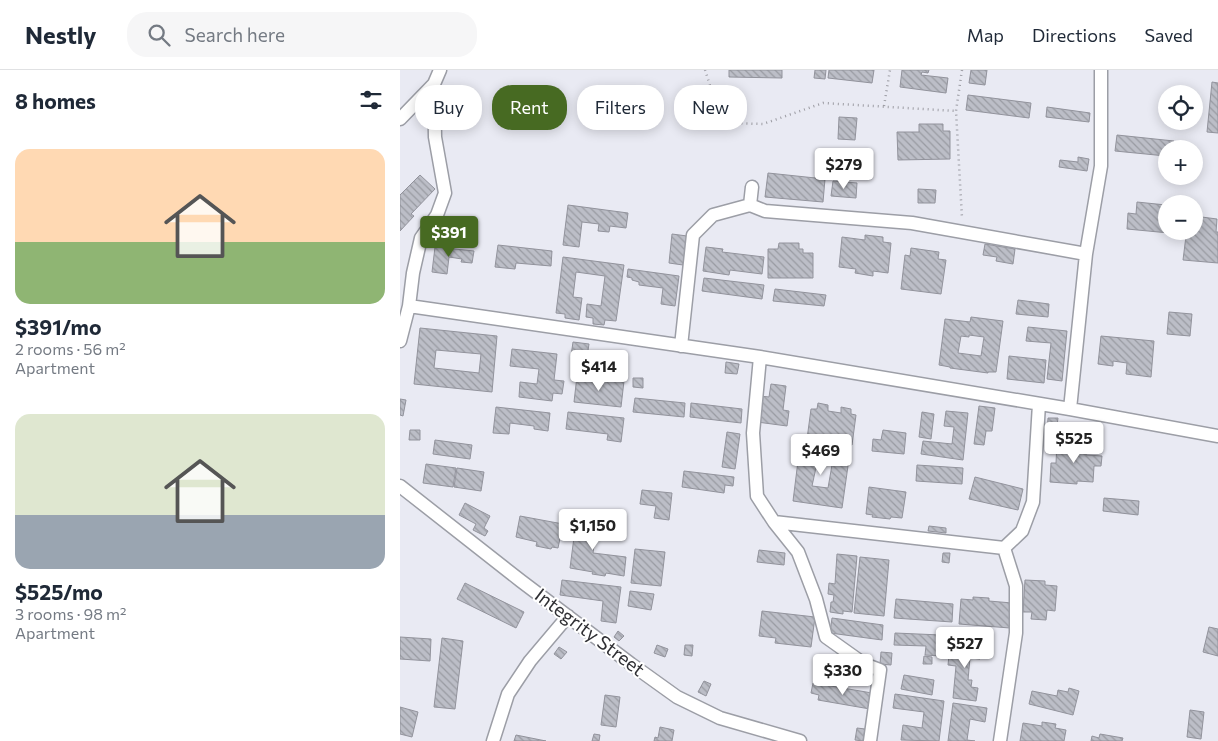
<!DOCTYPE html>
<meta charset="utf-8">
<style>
:root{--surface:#fff;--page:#f6f6f7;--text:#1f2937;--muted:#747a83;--line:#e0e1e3;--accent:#476a22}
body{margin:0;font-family:Commissioner,sans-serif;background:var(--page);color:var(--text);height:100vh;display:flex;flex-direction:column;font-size:19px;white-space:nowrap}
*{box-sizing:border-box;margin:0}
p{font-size:16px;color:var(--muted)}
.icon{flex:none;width:28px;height:28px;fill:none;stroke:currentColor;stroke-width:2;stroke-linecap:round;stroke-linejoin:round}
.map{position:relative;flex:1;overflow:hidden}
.details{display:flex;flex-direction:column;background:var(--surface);width:400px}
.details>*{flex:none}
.guide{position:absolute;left:15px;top:15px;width:475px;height:45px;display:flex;gap:10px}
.buttons{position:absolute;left:758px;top:15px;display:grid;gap:10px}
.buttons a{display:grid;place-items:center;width:45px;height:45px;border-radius:50%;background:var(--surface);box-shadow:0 2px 12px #0003;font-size:25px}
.price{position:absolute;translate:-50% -42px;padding:0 11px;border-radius:5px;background:#fff;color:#222;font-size:16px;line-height:32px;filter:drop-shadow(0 1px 2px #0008)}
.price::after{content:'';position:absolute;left:50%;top:30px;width:15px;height:11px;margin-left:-8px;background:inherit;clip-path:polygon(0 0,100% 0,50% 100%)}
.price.selected{background:var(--accent);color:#fff}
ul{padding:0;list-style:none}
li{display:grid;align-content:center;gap:10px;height:265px;padding:0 15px}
li span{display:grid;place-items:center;height:155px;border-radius:15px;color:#555}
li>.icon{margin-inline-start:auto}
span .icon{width:90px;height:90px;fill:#fffc;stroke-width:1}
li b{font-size:21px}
h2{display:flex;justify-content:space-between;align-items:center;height:60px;padding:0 15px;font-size:21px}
.chip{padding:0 18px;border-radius:20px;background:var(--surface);box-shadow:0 2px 12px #0003;font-size:18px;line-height:45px}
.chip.selected{background:var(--accent);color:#fff}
header{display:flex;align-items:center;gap:30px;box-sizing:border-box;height:70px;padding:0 25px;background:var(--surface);border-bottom:1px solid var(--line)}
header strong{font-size:24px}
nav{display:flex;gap:28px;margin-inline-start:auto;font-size:18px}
.search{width:350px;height:45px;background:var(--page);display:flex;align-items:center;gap:12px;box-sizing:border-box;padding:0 18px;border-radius:20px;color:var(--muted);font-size:19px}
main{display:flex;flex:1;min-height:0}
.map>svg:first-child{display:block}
.building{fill:url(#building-back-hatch);stroke:#92939c;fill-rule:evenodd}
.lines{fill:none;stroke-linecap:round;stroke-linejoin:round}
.minor-casing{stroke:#9c9ea6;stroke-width:15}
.path{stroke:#9c9ca3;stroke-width:2.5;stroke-dasharray:1 4;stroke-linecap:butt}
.minor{stroke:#fff;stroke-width:12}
.labels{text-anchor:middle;stroke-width:4;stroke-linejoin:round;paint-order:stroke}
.street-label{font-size:19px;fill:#2f2f33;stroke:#fff}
</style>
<header>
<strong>Nestly</strong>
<div class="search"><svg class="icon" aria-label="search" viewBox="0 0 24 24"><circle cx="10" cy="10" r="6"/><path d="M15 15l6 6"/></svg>Search here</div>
<nav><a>Map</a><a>Directions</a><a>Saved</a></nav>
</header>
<main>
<section class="details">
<h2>8 homes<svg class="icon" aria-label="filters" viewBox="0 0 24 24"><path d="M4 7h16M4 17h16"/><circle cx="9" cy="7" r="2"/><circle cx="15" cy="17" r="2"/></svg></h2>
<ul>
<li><span style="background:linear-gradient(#ffd9b3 60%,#8fb573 0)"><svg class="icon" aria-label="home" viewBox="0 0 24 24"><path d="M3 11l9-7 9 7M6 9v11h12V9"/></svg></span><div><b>$391/mo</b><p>2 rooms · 56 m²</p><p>Apartment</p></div></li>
<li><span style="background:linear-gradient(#dfe7d0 65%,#9aa5b1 0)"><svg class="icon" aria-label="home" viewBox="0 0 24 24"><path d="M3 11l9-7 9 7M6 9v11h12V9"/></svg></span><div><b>$525/mo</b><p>3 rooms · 98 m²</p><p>Apartment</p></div></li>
</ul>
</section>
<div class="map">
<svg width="818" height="671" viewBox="0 0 818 671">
<defs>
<pattern id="building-back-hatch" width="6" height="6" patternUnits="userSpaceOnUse" patternTransform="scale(1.25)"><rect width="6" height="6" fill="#bcbec7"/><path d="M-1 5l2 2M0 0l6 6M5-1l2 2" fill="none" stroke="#999ba2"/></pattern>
</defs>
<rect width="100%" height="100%" fill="#e9eaf3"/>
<path class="building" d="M329 0H382V8L329 7Z
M415 0H426L425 9 414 8Z
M429 0H474L472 13 428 8Z
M502 0H529L528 3 522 2 521 5 548 8 546 23 500 17Z
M571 0H587L585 15 569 13Z
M812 12 818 13V63L807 62Z
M568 25 631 33 629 48 566 40Z
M647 37 690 43 689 52 646 47Z
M439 47 457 48 455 70 438 69Z
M519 54H543V61H550V89L498 90 497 62H519Z
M717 65 774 71 773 79H766V86L715 81Z
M678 87 689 89 687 101 659 97 660 90 678 92Z
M368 103 425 109 423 132 365 127Z
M20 105 35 119 11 144 14 146 0 161V125Z
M433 111 457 113 456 128 431 126Z
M518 119 536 120 535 133H518Z
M737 132 766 135V161H769V163L727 159 728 143 736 144Z
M168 135 228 143 226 158 210 156 209 162 198 161 199 154 182 152 179 177 163 175Z
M794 146 817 149 816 162H818V193L783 190 786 166H779L780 161H794Z
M272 164 287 166 283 195 269 193Z
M465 165 483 167V172L491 173 488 203 473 201V206L455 203 456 199 439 197 442 167 465 170Z
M379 173H399V179H403V183H413V208H368V179H378Z
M585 174 615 179 613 194 596 191 597 187 583 185Z
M98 175 152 181 151 196 116 193 115 199 95 197Z
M35 177 74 181 72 193 61 192 62 189 49 187 47 204 32 202Z
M306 177 323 179 322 182 364 187 362 204 330 200 329 205 303 201Z
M511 178 539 182 538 189 546 190 541 224 501 219 505 185 510 186Z
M163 187 224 195 216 251 205 250 204 255 193 254V248L186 247 187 234 201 236 205 206 176 202 173 227 182 228 179 250 165 248V244L156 243Z
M228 199 279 206 275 236 261 234 263 218 239 215V212L232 210V208L227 207Z
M304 208 364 215 362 229 302 221Z
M375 219 426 225 424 236 373 231Z
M618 230 649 234 648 247 616 244Z
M769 242 792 244 790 266 767 264Z
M571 247 603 251 596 302H588V303L550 298V297L539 295 545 249 570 252ZM569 265 584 267 581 286 558 283 561 266 569 267Z
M628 257 667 261 662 311 647 309 651 273 626 271Z
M20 258 97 266 92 322 14 314ZM36 280 81 284 79 303 34 298Z
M701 266 754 271 751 307 726 304 727 293 713 291V296L698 294Z
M173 272 189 274 187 287 171 286Z
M112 279 157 284 154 310 164 311 162 324 153 323 152 331 119 327 120 312 137 314 139 299 110 296Z
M609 286 646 290 644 313 607 309Z
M326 292 339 294 337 304 325 303Z
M177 306 224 311 221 337 174 332Z
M233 308H243V318L233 317Z
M371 314 386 316 383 340 389 341 387 356 357 352 360 326 369 327Z
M235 328 285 333 284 347 233 342Z
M0 329 6 330 3 346 0 345Z
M291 333 342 339 341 353 290 347Z
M418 333 428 335V341L441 343V337L451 339V344L456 345 452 375 440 373V372L419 369V371L407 369 411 339H417Z
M579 336 595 338 592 361H586L584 375 574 374Z
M96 337 150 343 148 361 134 359V356L110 353 109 364 93 363Z
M546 341 568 343 563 390 521 384 523 371 552 374 554 357 544 356Z
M168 342 224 348 221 372 207 370 208 364 166 359Z
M522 342 534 344 531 369 519 367Z
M648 348H658L656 364H647Z
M10 360H20V370H9Z
M483 360 506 363 504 384 472 381 473 369 481 370Z
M327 362 340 364 335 399 322 397Z
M35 370 72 375 70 389 33 384Z
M657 372 687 374 686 385 702 386 701 396H694L693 412 677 411V414L650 412 651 393H656Z
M400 375 450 382 442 438 393 431ZM417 393 432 395 428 418 412 416Z
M26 394 56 398 53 417 23 413Z
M517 395 563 398 562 414 516 411Z
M57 398 84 402 81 421 54 417Z
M284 401 334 407 333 416 325 415 324 423 282 417Z
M575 407 623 419 618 440 569 429Z
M469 417 506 422 502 448 491 447 490 449 472 447 473 445 466 444Z
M242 420 272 423 269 450 254 448 256 436 240 434Z
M704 428 739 431 738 445 703 441Z
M65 433 90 446 84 458 88 461 85 466 73 460 76 454 59 445Z
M177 444 198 447 193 483 226 487 224 506 206 503 205 506 192 504 193 502 170 498Z
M120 446 163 454 158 478 152 477 151 479 136 476 137 472 116 467Z
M529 456 546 458V463L528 461Z
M235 479 265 482 261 516 231 513Z
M359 480 385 483 384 495 357 492Z
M543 483H550L549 493 542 492Z
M437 484 457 486 452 542 443 541V544L430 542 431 532H433L434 525 428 524 429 513 435 514Z
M460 487 489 490 484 546 454 543Z
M162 510 221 517 216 553 201 551 203 531 160 525Z
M625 510 645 511V515L657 516 655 541 647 540 646 550 631 549 632 542H623Z
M65 513 124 542 116 558 57 529Z
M230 521 254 524 251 540 228 536Z
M573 527 589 528V531L612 533 610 558 559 554 561 529 573 530Z
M496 529 553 534 552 552 494 548Z
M362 541 415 547 411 577 375 573 376 568 359 566Z
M432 548 483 555 482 570 430 563Z
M809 557 818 559V586L803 582Z
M218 561 224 566 219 571 214 567Z
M495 563 541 565 540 586 525 585 526 576 494 575Z
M0 567 31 569 30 591 0 589Z
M42 568 63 571 55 639 34 637Z
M558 569 581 571 580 589 570 588 568 610H572L571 617 578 618 576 631 553 628 556 596 548 595 549 585 556 586Z
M257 575 268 579 265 587 254 583Z
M285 575H293L292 586 284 585Z
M159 577 167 582 161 589 154 584Z
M481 582 492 583 491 595 480 594Z
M524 586 532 587V594H523Z
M504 605 534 610 532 625 501 619Z
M304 611 311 614 306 626 298 622Z
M413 613 472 623 470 639 418 630 419 625 411 623Z
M669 618 679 621 673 645 629 634 632 621 657 626 658 620 668 622Z
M495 624 544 631 539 671 501 670 503 655 522 658 524 642 493 638Z
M205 625 220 627 216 657 201 655Z
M553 633 587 638 585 652 570 649 567 670 575 671H548Z
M0 637 18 642 12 667 0 664Z
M790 640 804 642 801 669 787 667Z
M642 652 656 654 655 658 666 660 664 671H620L623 653 642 656Z
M260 657 274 660 272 671H254L255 667 258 668Z
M457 658 465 659 463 671 455 670Z
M194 664 200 665 199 671H192Z
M700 664 723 668 722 671H691L692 666 699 668Z
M116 665 146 671H114Z"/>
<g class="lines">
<defs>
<path id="minor" d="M0 49 34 14 40 0
M352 117 350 135 365 141 512 153 686 184
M9 236 360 287 670 339 818 366
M0 271 9 236 13 203 21 168 37 145 45 123 35 67 34 14
M281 276 293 165 313 145 350 135
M360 287 353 363 357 426 374 452 604 478 622 461 633 432 639 334
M670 339 686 184 701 96V0
M0 416 121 511 231 594 277 627 320 648 400 671
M374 452 398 482 416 529 426 567 464 594 480 600 470 671
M93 671 108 624 130 591 168 546
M600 671 616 563V516L604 478"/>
</defs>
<use href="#minor" class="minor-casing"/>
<path class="path" d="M305 0 316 34 332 53 363 54 423 33 556 41
M562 0 556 41 562 148
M484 36 490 0"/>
<use href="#minor" class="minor"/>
</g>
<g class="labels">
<g class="street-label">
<text transform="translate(190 562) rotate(37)" y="7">Integrity Street</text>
</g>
</g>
</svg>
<div class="buttons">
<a><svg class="icon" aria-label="locate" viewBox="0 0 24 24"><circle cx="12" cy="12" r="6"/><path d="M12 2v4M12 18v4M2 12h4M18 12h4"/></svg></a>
<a>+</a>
<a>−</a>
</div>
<b class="price" style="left:444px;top:120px">$279</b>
<b class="price selected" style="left:49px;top:188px">$391</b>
<b class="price" style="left:199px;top:322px">$414</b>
<b class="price" style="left:674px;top:394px">$525</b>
<b class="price" style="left:421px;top:406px">$469</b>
<b class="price" style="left:193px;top:481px">$1,150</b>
<b class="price" style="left:565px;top:599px">$527</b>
<b class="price" style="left:443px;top:626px">$330</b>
<div class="guide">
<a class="chip">Buy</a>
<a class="chip selected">Rent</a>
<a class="chip">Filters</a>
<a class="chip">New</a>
</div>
</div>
</main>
